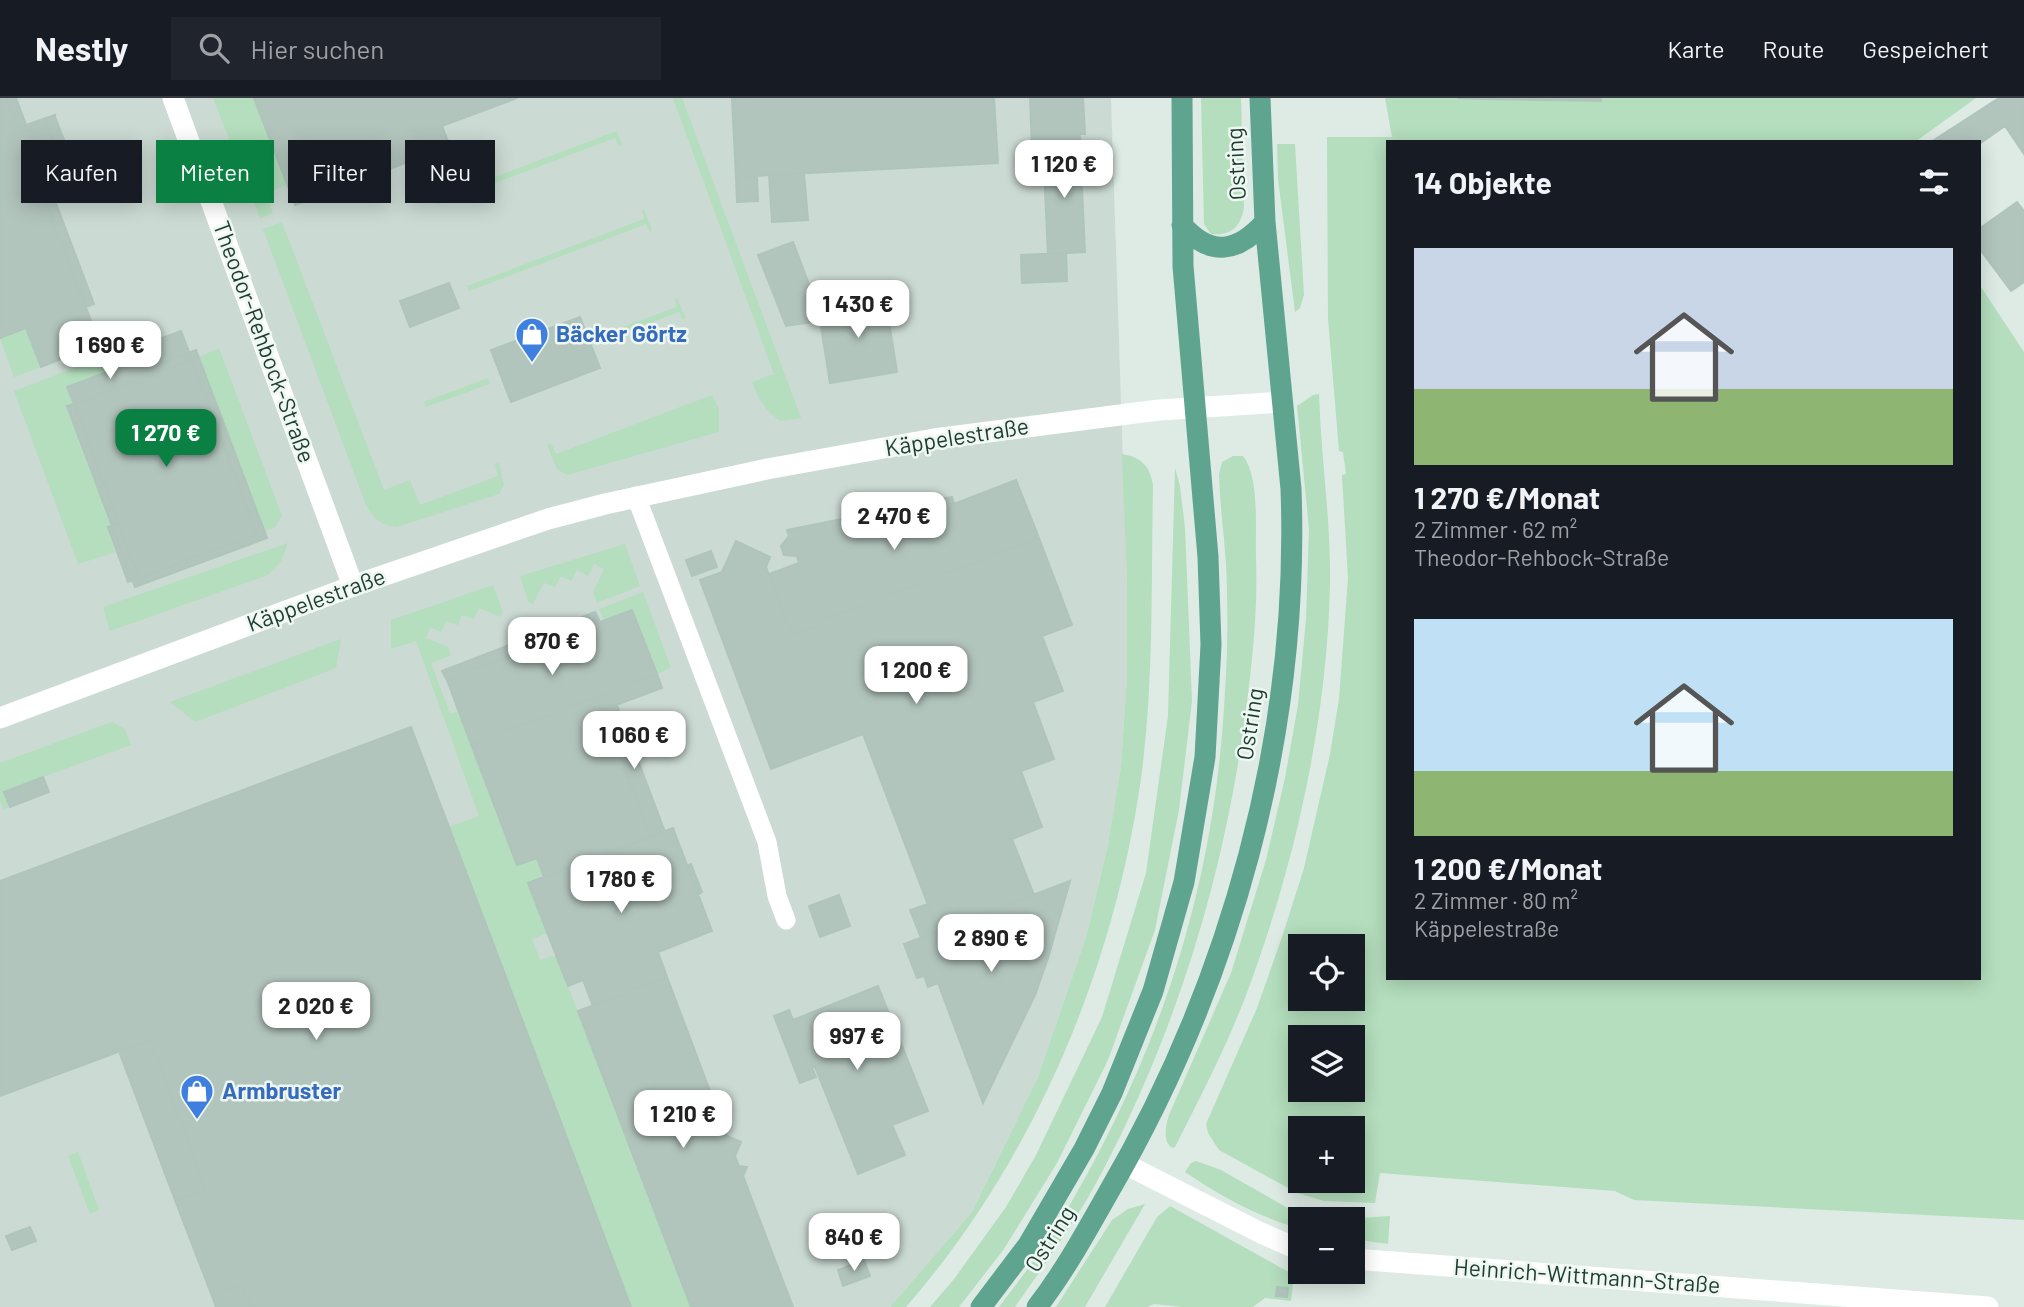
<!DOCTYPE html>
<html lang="de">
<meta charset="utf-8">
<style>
:root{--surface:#171b24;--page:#20242c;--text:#f1f3f6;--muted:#9ea1a6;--line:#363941;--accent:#0b8043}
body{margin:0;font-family:Barlow,sans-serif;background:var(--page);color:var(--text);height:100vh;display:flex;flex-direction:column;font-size:26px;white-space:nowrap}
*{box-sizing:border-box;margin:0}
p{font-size:23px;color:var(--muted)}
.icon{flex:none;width:38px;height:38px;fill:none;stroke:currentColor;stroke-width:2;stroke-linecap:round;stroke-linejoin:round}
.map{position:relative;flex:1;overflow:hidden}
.panel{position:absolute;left:1386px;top:42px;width:595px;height:840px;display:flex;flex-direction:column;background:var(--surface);border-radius:0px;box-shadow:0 4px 18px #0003}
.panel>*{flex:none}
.top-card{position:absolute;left:21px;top:42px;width:665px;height:63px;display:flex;gap:14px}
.buttons{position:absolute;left:1288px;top:836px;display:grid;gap:14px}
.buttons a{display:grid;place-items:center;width:77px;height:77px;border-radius:0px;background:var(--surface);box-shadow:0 4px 18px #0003;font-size:35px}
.price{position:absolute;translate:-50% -60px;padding:0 16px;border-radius:14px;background:#fff;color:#222;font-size:23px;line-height:46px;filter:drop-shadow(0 2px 4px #0008)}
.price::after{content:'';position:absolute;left:50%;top:42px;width:21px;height:16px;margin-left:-10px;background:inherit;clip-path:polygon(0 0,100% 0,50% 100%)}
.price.selected{background:var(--accent);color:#fff}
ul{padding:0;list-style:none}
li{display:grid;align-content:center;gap:14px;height:371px;padding:0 28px}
li span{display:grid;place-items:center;height:217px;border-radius:0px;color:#555}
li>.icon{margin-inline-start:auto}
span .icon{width:126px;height:126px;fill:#fffc;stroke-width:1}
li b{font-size:30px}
h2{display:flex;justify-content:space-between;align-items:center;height:84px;padding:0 28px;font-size:30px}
.tag{padding:0 24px;border-radius:0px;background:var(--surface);box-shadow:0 4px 18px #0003;font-size:24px;line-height:63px}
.tag.selected{background:var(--accent);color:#fff}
header{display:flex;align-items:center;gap:42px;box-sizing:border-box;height:98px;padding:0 35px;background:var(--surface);border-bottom:2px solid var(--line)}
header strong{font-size:33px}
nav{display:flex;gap:38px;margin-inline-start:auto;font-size:24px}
.search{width:490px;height:63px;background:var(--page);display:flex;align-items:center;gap:18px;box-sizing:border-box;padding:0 24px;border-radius:0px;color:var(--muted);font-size:26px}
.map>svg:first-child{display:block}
.built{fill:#cbdad3}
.green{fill:#b4debd;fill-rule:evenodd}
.building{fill:#b2c5bd;stroke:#afc4bb;stroke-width:2}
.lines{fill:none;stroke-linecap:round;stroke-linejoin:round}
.lane{stroke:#fff;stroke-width:19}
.street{stroke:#fff;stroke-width:21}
.secondary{stroke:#fff;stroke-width:21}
.primary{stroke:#5ea48f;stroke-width:21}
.labels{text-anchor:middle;stroke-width:5;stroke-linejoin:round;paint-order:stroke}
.street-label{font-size:23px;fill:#1e3b32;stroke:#eef7f2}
.shop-label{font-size:23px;font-weight:bold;fill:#366cbe;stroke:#eef7f2;text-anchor:start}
</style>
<header>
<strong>Nestly</strong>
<div class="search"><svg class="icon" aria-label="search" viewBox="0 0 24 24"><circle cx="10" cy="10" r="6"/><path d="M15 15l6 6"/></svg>Hier suchen</div>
<nav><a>Karte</a><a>Route</a><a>Gespeichert</a></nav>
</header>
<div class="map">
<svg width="2024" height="1209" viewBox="0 0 2024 1209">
<rect width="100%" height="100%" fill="#ddebe4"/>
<path class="built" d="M0 0H1111L1127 486V579L1121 668 1107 751 1087 836 1038 979 972 1114 890 1209H0Z"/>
<path class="green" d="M213 0H254L287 87 266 95 273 115 260 120Z
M673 0H682L801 320 781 323C765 313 759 302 752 284L774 276Z
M1201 0H1241L1244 109C1241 128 1232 138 1211 136L1204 126Z
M1385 0H1976L1915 44H1388V880H1979V186L2024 254V1122L1634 1102 1615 1093 1380 1075 1375 1105 1324 1103 1297 1095 1219 1052 1208 1035 1206 1026 1257 910 1283 836 1304 770 1330 656 1339 601 1348 480 1342 377 1346 376 1343 354 1339 353 1328 220 1327 39H1392ZM1300 849H1353V901H1300ZM1300 940H1353V992H1300ZM1300 1031H1353V1083H1300Z
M617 33 622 47 619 49 615 40 437 107 434 102Z
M1277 46H1295L1304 197 1300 210 1295 214 1278 81Z
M644 112 652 133 650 134 646 126 469 193 467 188 644 121 642 113Z
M282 124 384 392 410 382 420 407 498 378 495 366 499 365 504 387 499 396 397 429C380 427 374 421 366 407L263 131Z
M677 200 686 220 683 222 679 214 604 242 601 237 677 209 675 201Z
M26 230 41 269 14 279 0 240Z
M219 250 282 418 275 429 257 436 192 262Z
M111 256 116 271 67 289 118 425 108 429 116 454 78 466 14 293Z
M488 280 489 286 426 309 424 304Z
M1319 296C1321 359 1331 423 1330 486 1327 626 1294 770 1245 900 1225 951 1200 1000 1175 1049L1172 1050C1162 1043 1166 1027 1169 1017L1231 875 1266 762 1285 680 1298 607 1306 521 1309 431 1297 308 1313 297Z
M712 297 719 311V334L567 377 557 371 547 347 551 345 556 356Z
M1122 356C1141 359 1150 368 1153 387 1151 482 1154 579 1142 673 1116 867 1035 1061 906 1209H890L972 1114 1038 979 1087 836 1107 751 1121 668 1127 579V486Z
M1233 358H1243C1260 379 1255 433 1256 461 1258 513 1252 567 1245 619 1224 778 1176 934 1101 1076 1077 1122 1045 1166 1015 1209H999C1018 1184 1038 1158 1055 1132 1158 962 1215 792 1225 593 1228 551 1228 508 1226 466 1224 436 1220 407 1219 376L1222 364Z
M1175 370 1180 388 1185 430 1192 603 1179 712 1155 832 1108 962 1057 1065 1004 1151 959 1209H930L954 1181 1006 1109 1036 1057 1102 919 1146 775 1168 618Z
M288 445 280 465 268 477 110 533 103 509Z
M625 446 640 488 597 505 593 494 604 471 594 466 588 478 577 472 571 483 561 478 555 489 544 485 533 506 528 503 520 478Z
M493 487 503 514 501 519 479 510 474 521 462 517 458 527 446 523 441 534 430 529 426 540 448 549 451 557 431 565 450 616 459 613 517 766 537 760 544 779 548 835 532 841 540 862 556 857 691 1209H631L449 729 479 718 416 543 391 551V522Z
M643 494 671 570 657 576 632 512 604 523 599 511Z
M341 541 336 570 195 624 170 604Z
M112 624 125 631 131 647 4 693 10 709 3 711 0 702V665Z
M78 1054 99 1112 90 1116 68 1058Z
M1196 1063 1221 1072 1293 1113 1299 1122 1300 1131C1259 1119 1220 1098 1185 1074L1191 1065Z
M1145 1106 1085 1209H1056L1112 1122 1128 1111Z
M1170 1108 1294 1177 1291 1203 1265 1200 1253 1209H1182L1154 1206 1148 1209H1105L1157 1119Z
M1390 1118 1388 1146 1353 1141V1123L1359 1120Z"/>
<path class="building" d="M0 0H6L18 30 55 17V19L45 22 54 46 27 56 100 246 41 269 26 230 0 240Z
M6 0H16L26 27 18 30Z
M254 0H517L442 28 450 48 295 107Z
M758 0H994L998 65 736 79 732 1Z
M1030 0H1083L1085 36H1080V49L1032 51Z
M1457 0H1601V3L1486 1Z
M1999 0H2024V56L2005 28 1979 46V44H1931Z
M55 19 64 42 54 46 45 22Z
M1080 49 1085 154 1048 156 1043 51Z
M804 75 808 122 772 124 769 77Z
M757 78 758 103 737 104 736 79Z
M51 92 94 206 86 209 42 95Z
M2017 104 2024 113V184L2011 193 1979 150V131Z
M793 144 818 210 820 223 786 228 758 157Z
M1066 155 1067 183 1022 185 1021 157Z
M449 185 459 210 410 229 400 203Z
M885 199 897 274 830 285 818 210Z
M580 219 600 270 511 304 491 252Z
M181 233 192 262 153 276 143 247Z
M196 252 267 440 135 489 67 308 74 306 139 480 257 436 192 262 153 276 151 269Z
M147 259 153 276 74 306 67 289Z
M192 262 257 436 139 480 74 306Z
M1016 382 1039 440 820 523 821 526 792 537 769 476 799 465 797 458 784 457 781 448 789 438 787 432 952 399 954 406Z
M118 425 139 480 128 484 108 429Z
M1039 440 1072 527 1042 538 1063 593 1033 604 1054 661 1021 673 1042 729 1012 741 1034 797 938 833 863 636 771 671 700 482 722 474 736 443 770 459 766 469 792 537 821 526 820 523Z
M711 453 717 469 692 478 686 462Z
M632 512 657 576 471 646 447 582Z
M595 514 600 524 447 582 442 573Z
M657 576 662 590 603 612 597 599Z
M597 599 651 739 544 779 537 760 517 767 471 646Z
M617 607 665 734 651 739 603 612Z
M411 629 449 729 631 1209H251L242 1187 212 1198 175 1102 206 1091 150 942 0 998V783Z
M43 679 49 694 10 709 4 694Z
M673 730 712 833 658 854 667 879 593 908 583 882 568 888 528 785Z
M691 766 702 794 698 797 687 768Z
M1070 783 1048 860 1035 897 983 1005 938 885 928 889 924 878 917 880 904 846Z
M839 797 850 828 820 839 809 808Z
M928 806 938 833 921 840 910 812Z
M667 879 727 1038 741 1044 735 1058 739 1068 747 1069 743 1078 793 1209H691L578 913Z
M878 888 928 1013 892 1027 905 1057 858 1076 815 969 812 970 816 979 800 985 774 918 789 912 793 922Z
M150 942 206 1091 175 1102 119 953Z
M30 1129 36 1143 12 1152 6 1138Z
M864 1162 870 1178 843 1188 838 1172Z
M242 1187 251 1209H216L212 1198Z
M1277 1189 1288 1190 1287 1199 1276 1198Z"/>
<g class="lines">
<path class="lane" d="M636 398 767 744 777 798 786 822"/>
<path class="street" d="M173 0 353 488
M1125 1066 1261 1135 1300 1152
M1353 1161 1988 1209"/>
<path class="secondary" d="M0 620 353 488 548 421 605 406 767 371 934 341 1159 312 1282 304"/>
<path class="primary" d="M1182 127C1211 160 1238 154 1265 124
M981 1209 1028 1147 1084 1051 1112 995 1153 893 1184 784 1205 659 1211 547 1208 459 1183 168 1182 0
M1037 1209C1064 1174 1085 1136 1107 1097 1231 885 1300 637 1291 391L1265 124 1260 0"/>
</g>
<defs>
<symbol id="shop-pin" viewBox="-11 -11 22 30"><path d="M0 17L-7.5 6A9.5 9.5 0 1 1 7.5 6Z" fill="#3f7fe0" stroke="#eef7f2"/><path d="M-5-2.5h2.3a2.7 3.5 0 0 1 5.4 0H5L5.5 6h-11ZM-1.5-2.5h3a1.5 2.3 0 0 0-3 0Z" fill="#fff"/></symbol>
</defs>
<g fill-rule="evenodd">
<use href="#shop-pin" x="513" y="217" width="38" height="52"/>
<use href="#shop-pin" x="178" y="974" width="38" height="52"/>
</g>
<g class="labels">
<g class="street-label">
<text transform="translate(1236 66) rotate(-93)" y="8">Ostring</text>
<text transform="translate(264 244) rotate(70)" y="8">Theodor-Rehbock-Straße</text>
<text transform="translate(957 339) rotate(-9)" y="8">Käppelestraße</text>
<text transform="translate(316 502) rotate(-20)" y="8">Käppelestraße</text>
<text transform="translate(1250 626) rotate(-81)" y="8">Ostring</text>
<text transform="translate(1050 1141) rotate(-58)" y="8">Ostring</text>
<text transform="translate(1587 1178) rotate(4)" y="8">Heinrich-Wittmann-Straße</text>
</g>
<g class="shop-label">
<text x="556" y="244">Bäcker Görtz</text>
<text x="222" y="1001">Armbruster</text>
</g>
</g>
</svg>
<div class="buttons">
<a><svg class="icon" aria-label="locate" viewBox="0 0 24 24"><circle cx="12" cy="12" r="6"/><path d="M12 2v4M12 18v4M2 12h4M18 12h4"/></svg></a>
<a><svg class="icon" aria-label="layers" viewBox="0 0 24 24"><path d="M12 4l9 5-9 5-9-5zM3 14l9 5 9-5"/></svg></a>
<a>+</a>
<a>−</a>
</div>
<b class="price" style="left:1064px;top:102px">1 120 €</b>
<b class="price" style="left:858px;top:242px">1 430 €</b>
<b class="price" style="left:110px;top:283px">1 690 €</b>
<b class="price selected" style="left:166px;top:371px">1 270 €</b>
<b class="price" style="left:894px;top:454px">2 470 €</b>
<b class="price" style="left:552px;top:579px">870 €</b>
<b class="price" style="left:916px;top:608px">1 200 €</b>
<b class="price" style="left:634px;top:673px">1 060 €</b>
<b class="price" style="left:621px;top:817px">1 780 €</b>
<b class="price" style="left:991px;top:876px">2 890 €</b>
<b class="price" style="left:316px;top:944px">2 020 €</b>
<b class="price" style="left:857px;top:974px">997 €</b>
<b class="price" style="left:683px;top:1052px">1 210 €</b>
<b class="price" style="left:854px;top:1175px">840 €</b>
<div class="top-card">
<a class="tag">Kaufen</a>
<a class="tag selected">Mieten</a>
<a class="tag">Filter</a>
<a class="tag">Neu</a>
</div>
<section class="panel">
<h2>14 Objekte<svg class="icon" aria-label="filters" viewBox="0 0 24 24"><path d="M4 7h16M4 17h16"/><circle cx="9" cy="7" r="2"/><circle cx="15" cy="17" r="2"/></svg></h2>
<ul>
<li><span style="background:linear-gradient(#c9d6e8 65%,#8fb573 0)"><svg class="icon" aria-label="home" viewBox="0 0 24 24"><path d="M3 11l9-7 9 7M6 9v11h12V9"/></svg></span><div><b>1 270 €/Monat</b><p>2 Zimmer · 62 m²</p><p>Theodor-Rehbock-Straße</p></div></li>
<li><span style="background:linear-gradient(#bfe0f5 70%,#8fb573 0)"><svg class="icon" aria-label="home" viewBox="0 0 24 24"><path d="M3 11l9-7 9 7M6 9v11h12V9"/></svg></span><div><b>1 200 €/Monat</b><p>2 Zimmer · 80 m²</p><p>Käppelestraße</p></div></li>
</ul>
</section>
</div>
